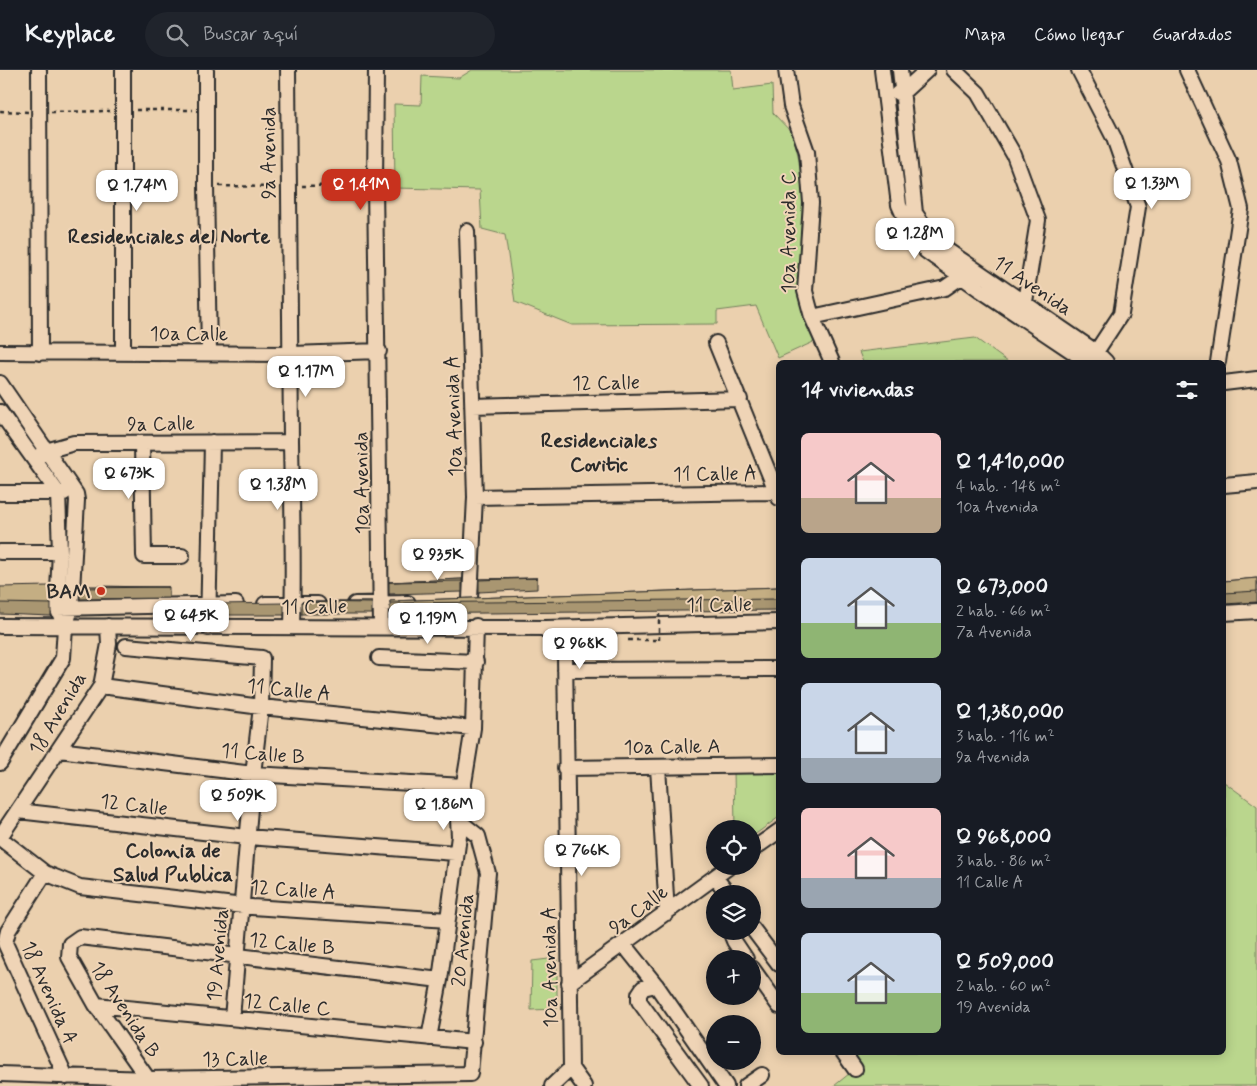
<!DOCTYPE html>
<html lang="es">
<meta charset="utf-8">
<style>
:root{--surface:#171b24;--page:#20242c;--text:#f1f3f6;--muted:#9ea1a6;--line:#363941;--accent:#c8321e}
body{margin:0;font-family:Mynerve,sans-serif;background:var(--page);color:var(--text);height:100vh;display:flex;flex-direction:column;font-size:19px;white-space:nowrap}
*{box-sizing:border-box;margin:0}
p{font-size:16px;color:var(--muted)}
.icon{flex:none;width:28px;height:28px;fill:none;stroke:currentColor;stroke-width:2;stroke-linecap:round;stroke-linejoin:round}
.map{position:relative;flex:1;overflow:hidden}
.sheet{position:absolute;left:776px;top:290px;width:450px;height:695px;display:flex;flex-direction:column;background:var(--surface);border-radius:8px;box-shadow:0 2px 12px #0003}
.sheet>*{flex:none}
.buttons{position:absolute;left:706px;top:750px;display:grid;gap:10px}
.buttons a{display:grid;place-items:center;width:55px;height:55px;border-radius:50%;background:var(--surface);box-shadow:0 2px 12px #0003;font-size:25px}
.price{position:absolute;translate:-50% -42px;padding:0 11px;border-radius:10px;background:#fff;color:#222;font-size:16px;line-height:32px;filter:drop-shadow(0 1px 2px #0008)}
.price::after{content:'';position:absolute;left:50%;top:30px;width:15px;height:11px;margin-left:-8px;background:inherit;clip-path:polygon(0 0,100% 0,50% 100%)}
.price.current{background:var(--accent);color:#fff}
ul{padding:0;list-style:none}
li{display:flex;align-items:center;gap:15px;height:125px;padding:0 25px}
li span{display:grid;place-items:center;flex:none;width:140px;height:100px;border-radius:8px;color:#555}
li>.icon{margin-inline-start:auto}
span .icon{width:60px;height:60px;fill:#fffc;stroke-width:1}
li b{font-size:21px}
h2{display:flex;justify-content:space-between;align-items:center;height:60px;padding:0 25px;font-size:21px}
header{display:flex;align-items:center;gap:30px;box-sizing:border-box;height:70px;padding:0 25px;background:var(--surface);border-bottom:1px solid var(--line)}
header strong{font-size:24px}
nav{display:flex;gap:28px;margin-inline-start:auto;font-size:18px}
.search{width:350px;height:45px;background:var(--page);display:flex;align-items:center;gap:12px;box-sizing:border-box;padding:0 18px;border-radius:28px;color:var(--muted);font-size:19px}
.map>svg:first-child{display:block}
.green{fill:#bad68d;stroke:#72805c}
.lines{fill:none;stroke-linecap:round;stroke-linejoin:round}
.minor-casing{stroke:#2b2b2b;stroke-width:18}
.path{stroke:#2b2b2b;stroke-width:2.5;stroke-dasharray:4 4;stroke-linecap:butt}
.minor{stroke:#efd4b6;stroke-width:14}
.path-bridge{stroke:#2b2b2b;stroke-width:2.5;stroke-dasharray:4 4;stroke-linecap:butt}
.wall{fill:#a99671;stroke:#2b2b2b}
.building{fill:#c4ae83;stroke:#2b2b2b}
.poi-dot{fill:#c8321e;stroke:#efd4b6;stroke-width:2}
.labels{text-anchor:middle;stroke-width:4;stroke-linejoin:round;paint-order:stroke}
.street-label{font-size:20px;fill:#2b2b2b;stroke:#efd4b6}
.poi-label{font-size:20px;font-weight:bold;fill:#2b2b2b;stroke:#efd4b6;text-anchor:end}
.neighbourhood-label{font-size:21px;font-weight:bold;fill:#2b2b2b;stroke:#efd4b6}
</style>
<header>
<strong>Keyplace</strong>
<div class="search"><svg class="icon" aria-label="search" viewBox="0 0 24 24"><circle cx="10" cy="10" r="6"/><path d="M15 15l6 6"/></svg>Buscar aquí</div>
<nav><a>Mapa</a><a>Cómo llegar</a><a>Guardados</a></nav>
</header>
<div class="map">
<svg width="1257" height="1016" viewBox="0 0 1257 1016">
<rect width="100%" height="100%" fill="#ebd0ae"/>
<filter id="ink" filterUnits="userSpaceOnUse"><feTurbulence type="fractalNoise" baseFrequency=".02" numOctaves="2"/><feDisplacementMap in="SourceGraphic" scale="10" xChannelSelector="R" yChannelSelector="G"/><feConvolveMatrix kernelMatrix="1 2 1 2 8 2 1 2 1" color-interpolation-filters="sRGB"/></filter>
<g filter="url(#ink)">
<path class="green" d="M472 0H731L733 20 772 15 773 43 793 64 809 132 806 239 820 269 778 288 756 236 717 241V254L572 255 515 232 505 165 482 159 480 120 395 118 394 34 421 35 422 6 459 8Z
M975 268 1008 292H863L859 282Z
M734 699H779V747L753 766 752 759H735Z
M1224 712 1257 736V1016H834L860 995 851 983 1224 982Z
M557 888V939L531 940 532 891Z"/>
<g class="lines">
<defs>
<path id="minor" d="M39 0 40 283
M206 0V116L209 282
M288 0C288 124 291 247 291 371 292 433 294 494 292 556
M376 0 375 115 381 556
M786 0 791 36 807 82 811 133 805 221 812 247 832 292
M882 0 899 135 910 160 926 181 979 219 1088 292
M900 0 915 143 935 172 1096 282 1106 292
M954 0 978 23 1014 85 1038 150 1025 232
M1079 0 1114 68 1138 137 1121 244 1096 282
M1187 0 1229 91 1241 139 1218 292
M898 23 903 22 927 0
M467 161 475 427 470 529
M812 247 945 218 968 202
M716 273 779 428
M0 282 292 284 379 281
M123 283V0
M0 313 76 424 77 430 71 539 65 557 63 588 0 693
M1224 313 1257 309
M472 336 740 329
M0 342 58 423 60 482 57 538 61 547
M142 374 144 486H182
M34 389 46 381 74 373 291 372
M1224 415 1257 412
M0 423H64
M475 427 776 422
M0 482H60
M265 534H318
M355 534 408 533
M57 538 236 534
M1224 543 1257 541
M0 556 545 558 779 552
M208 558 212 372
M545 558 565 585
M126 576 262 588 261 637 253 704 232 948
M379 588 476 592
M565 600 779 599
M101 616 261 637 473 658
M59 680 253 704 464 716
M658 697 667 843
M565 698 779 695
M18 741 247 767 455 783
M0 767 101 616 109 574 108 556
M0 768 45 803 80 817 252 837 448 850
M752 780 779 761
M45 803 8 861 5 873 66 1007
M715 807 728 824
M752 858 779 894
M730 861 734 871 746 889
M624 875 656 915 726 1016
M752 898 779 936
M569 913 730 796
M656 915 643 918 639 924V931L701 1016
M96 935 474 972
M429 968 440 910 459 766 458 750 473 658 476 556
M843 982 855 999
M571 998 565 585 580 557
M571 998 584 1016
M0 1004 148 1009 470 1004 488 803 478 766 458 750
M148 1009 96 935 69 887 70 874 80 867 440 910
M552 1016 571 998
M746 1016 762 1005"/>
</defs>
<use href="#minor" class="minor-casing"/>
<path class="path" d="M136 40H193
M0 41 28 42
M51 42 110 41
M219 116 276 117
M302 116 364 115
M628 570H659"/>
<use href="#minor" class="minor"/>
<path class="path-bridge" d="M659 570V544"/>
</g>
<path class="wall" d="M537 508V519L479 522V509Z
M1257 508V532L1224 534V511Z
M462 509V522L389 524V512Z
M80 516 169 517V528L80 529Z
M0 517 51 534V546L0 544Z
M779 517V540L390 544V531Z
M301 532H372V544H301Z
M284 533V545H217V534Z"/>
<path class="building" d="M537 508 479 510V509Z
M1257 508V521L1224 523V511Z
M462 509V511L389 512Z
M49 516 51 534 0 533V517Z
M80 516 169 517 80 518Z
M779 517V529L390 533V531Z
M301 532H372V533Z"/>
</g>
<circle class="poi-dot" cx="101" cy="521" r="5"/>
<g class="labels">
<g class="street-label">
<text transform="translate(268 83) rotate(-90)" y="7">9a Avenida</text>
<text transform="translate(788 162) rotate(-90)" y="7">10a Avenida C</text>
<text transform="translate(1033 215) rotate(34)" y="7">11 Avenida</text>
<text x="189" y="270">10a Calle</text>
<text transform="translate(606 312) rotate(-1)" y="7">12 Calle</text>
<text transform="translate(453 346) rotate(-92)" y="7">10a Avenida A</text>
<text transform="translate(161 353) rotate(-1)" y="7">9a Calle</text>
<text transform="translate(715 403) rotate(-1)" y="7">11 Calle A</text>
<text transform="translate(361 413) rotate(-91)" y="7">10a Avenida</text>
<text transform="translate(719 534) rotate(-1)" y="7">11 Calle</text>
<text transform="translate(314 536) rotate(-1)" y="7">11 Calle</text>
<text transform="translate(289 619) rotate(6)" y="7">11 Calle A</text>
<text transform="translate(57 643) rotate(-59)" y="7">18 Avenida</text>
<text transform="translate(672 676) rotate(-1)" y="7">10a Calle A</text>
<text transform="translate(263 683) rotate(5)" y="7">11 Calle B</text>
<text transform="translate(134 734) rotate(7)" y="7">12 Calle</text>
<text transform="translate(293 819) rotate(4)" y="7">12 Calle A</text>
<text transform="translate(638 839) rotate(-37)" y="7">9a Calle</text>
<text transform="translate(462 870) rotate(-85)" y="7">20 Avenida</text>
<text transform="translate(292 873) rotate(6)" y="7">12 Calle B</text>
<text transform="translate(217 885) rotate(-85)" y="7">19 Avenida</text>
<text transform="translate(549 897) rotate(-91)" y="7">10a Avenida A</text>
<text transform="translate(50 922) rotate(66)" y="7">18 Avenida A</text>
<text transform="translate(287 934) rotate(6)" y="7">12 Calle C</text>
<text transform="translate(126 939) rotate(57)" y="7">18 Avenida B</text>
<text transform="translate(235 988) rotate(-1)" y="7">13 Calle</text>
</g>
<g class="poi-label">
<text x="91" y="528">BAM</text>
</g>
<g class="neighbourhood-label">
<text x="169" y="173">Residenciales del Norte</text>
<text x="599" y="377">Residenciales<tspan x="599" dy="24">Covitic</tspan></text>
<text x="173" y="787">Colonia de<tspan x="173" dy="24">Salud Publica</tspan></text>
</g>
</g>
</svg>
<div class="buttons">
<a><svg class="icon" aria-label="locate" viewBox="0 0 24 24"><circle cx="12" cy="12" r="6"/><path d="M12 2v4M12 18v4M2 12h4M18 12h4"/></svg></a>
<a><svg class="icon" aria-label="layers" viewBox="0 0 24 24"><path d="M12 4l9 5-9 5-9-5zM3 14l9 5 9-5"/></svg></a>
<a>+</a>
<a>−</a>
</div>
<b class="price" style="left:1152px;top:140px">Q 1.33M</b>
<b class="price current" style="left:361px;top:141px">Q 1.41M</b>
<b class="price" style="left:137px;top:142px">Q 1.74M</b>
<b class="price" style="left:915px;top:190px">Q 1.28M</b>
<b class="price" style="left:306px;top:328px">Q 1.17M</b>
<b class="price" style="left:129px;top:430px">Q 673K</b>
<b class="price" style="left:278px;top:441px">Q 1.38M</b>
<b class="price" style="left:438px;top:511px">Q 935K</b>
<b class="price" style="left:191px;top:572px">Q 645K</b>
<b class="price" style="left:428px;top:575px">Q 1.19M</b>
<b class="price" style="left:580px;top:600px">Q 968K</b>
<b class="price" style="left:238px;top:752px">Q 509K</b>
<b class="price" style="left:444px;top:761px">Q 1.86M</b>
<b class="price" style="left:582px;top:807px">Q 766K</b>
<section class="sheet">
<h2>14 viviendas<svg class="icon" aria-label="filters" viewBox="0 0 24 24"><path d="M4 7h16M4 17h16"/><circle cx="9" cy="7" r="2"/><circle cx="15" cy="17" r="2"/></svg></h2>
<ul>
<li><span style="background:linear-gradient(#f6c9c9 65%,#b9a48a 0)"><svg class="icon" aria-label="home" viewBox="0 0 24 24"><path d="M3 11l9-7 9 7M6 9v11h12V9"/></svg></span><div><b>Q 1,410,000</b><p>4 hab. · 148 m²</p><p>10a Avenida</p></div></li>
<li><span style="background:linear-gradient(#c9d6e8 65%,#8fb573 0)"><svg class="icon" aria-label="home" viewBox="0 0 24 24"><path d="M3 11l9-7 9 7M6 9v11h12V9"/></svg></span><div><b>Q 673,000</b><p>2 hab. · 66 m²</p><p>7a Avenida</p></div></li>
<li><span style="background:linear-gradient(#c9d6e8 75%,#9aa5b1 0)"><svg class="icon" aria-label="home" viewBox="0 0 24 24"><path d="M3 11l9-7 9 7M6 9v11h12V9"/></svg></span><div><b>Q 1,380,000</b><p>3 hab. · 116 m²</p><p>9a Avenida</p></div></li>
<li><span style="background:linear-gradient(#f6c9c9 70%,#9aa5b1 0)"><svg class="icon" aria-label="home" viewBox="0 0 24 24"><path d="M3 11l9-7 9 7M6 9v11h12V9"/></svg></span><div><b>Q 968,000</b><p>3 hab. · 86 m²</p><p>11 Calle A</p></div></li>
<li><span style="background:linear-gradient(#c9d6e8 60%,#8fb573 0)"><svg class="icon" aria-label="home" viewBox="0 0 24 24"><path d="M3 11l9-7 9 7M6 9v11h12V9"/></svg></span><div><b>Q 509,000</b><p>2 hab. · 60 m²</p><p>19 Avenida</p></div></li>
</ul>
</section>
</div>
